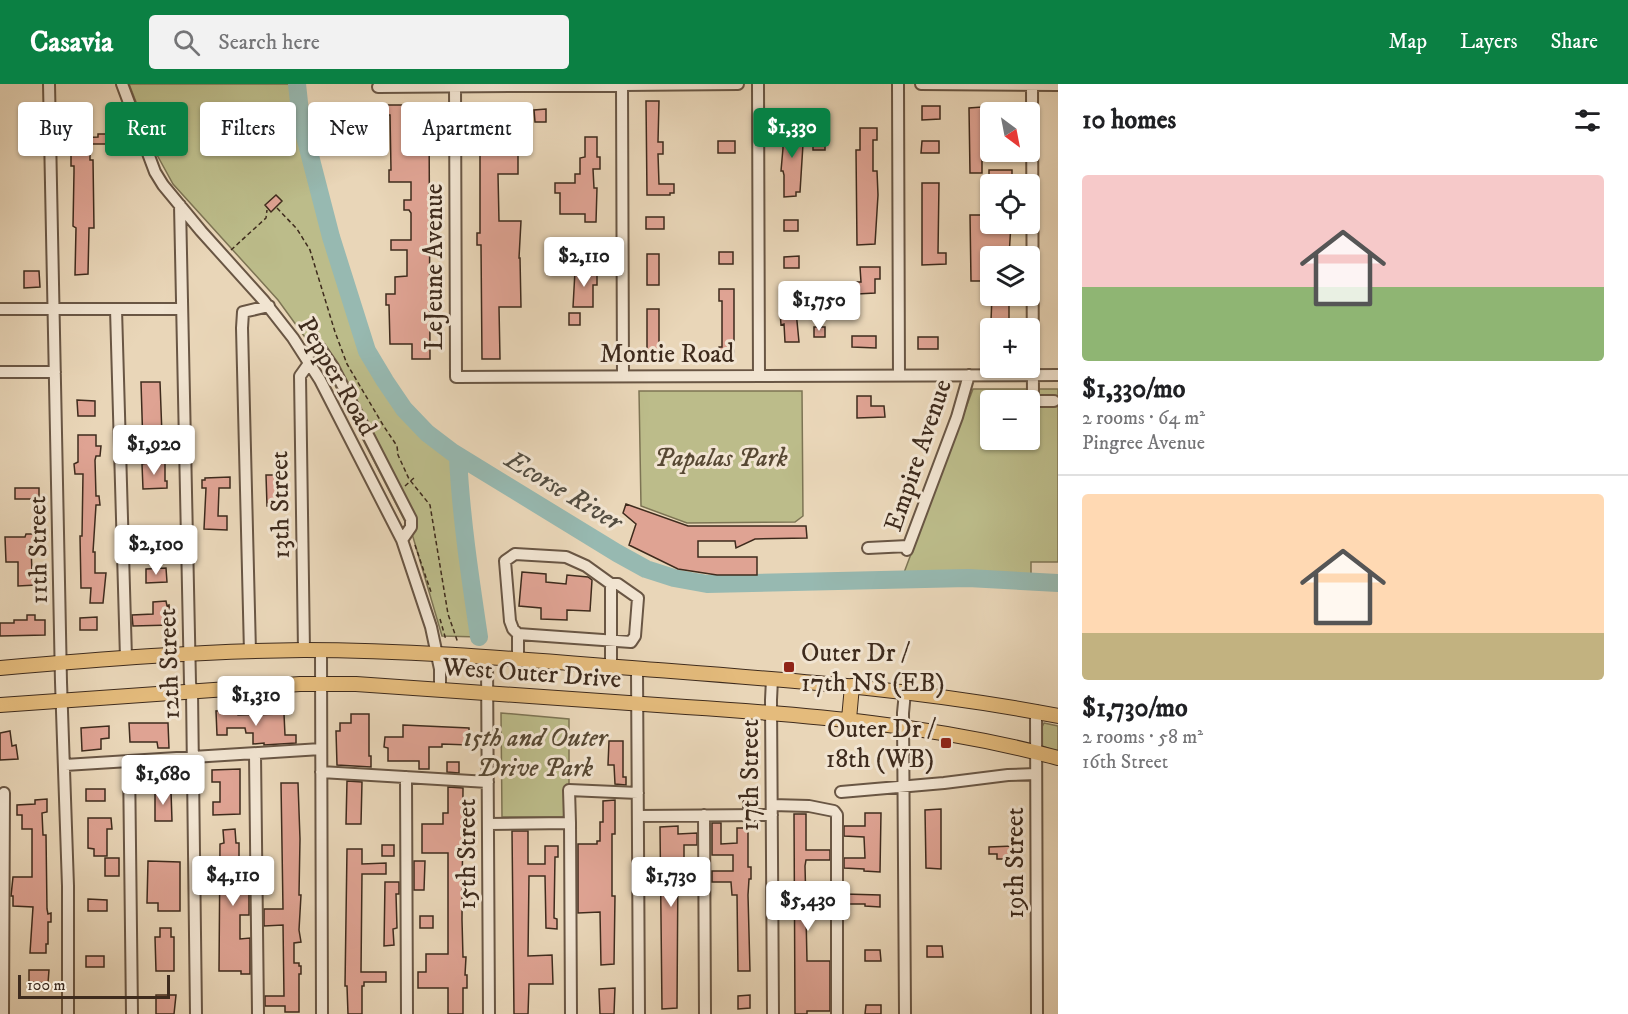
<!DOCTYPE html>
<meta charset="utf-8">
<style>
:root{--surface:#fff;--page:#f2f2f2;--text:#202124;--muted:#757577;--line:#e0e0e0;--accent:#0b8043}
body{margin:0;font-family:"IM FELL DW Pica",serif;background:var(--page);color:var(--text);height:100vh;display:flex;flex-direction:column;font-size:22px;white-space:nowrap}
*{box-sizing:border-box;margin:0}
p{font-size:20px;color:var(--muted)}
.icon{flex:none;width:33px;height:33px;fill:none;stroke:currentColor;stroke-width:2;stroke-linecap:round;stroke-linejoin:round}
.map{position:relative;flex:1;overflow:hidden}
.details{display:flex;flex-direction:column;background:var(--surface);width:570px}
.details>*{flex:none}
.guide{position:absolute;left:18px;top:18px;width:570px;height:54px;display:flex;gap:12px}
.needle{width:39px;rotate:148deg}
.fabs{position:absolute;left:980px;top:18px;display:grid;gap:12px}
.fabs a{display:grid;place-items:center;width:60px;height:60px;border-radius:6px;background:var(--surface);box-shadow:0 2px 4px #0004;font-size:30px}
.scale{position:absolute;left:18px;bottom:15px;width:152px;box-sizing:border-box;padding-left:6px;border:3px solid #3e2b1d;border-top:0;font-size:16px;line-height:21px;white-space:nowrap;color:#3e2b1d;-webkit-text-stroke:4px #f1e4d1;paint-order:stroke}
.price{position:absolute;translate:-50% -51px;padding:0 14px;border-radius:6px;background:#fff;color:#222;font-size:20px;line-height:39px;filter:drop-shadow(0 2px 3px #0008)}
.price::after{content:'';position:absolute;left:50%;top:36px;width:18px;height:14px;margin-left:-9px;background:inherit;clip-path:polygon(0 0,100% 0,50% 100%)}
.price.active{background:var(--accent);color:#fff}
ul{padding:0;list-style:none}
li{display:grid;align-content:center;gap:12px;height:318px;padding:0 24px}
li+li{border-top:2px solid var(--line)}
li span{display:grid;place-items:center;height:186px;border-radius:6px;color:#555}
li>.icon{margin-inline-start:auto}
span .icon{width:108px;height:108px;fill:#fffc;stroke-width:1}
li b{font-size:26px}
h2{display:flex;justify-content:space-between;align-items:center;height:72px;padding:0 24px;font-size:26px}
.chip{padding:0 21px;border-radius:6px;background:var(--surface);box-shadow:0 2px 4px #0004;font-size:21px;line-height:54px}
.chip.active{background:var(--accent);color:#fff}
header{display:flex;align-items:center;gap:36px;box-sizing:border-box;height:84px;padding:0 30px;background:var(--accent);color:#fff}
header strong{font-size:28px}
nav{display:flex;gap:33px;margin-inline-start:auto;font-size:21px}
.search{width:420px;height:54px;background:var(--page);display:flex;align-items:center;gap:15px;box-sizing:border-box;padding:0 21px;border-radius:6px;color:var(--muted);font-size:22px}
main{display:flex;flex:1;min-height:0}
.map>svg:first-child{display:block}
.green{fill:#bcbc8a;stroke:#7d7454;stroke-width:1.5;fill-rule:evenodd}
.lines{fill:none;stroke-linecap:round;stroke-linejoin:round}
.river{stroke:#97b9b1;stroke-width:18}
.building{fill:#dfa393;stroke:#3e2b1d;stroke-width:1.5}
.minor-casing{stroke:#695644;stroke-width:14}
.major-casing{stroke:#3e2b1d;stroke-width:16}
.path{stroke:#3e2b1d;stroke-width:1.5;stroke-dasharray:4.5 3;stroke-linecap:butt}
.minor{stroke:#f1e4d1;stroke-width:10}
.major{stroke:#e4bb7c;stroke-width:14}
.poi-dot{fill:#8f2418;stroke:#f1e4d1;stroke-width:2}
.labels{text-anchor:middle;stroke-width:6;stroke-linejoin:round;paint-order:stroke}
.street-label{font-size:26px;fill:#3e2b1d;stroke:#f1e4d1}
.park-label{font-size:26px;font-style:italic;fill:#574833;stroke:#f1e4d1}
.poi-label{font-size:26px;fill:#3e2b1d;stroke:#f1e4d1;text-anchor:start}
.water-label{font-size:27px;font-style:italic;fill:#544e42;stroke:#f1e4d1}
</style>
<header>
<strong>Casavia</strong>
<div class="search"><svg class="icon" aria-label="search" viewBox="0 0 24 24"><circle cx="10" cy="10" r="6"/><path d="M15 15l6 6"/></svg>Search here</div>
<nav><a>Map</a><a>Layers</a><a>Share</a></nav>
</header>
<main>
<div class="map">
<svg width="1058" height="930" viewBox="0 0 1058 930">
<rect width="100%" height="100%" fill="#e9d6b8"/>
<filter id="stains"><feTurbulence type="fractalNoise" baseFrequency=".00333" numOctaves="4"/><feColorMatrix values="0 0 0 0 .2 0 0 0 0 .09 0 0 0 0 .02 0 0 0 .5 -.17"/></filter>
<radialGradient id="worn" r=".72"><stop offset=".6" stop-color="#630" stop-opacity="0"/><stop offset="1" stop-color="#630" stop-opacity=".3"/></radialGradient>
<path class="green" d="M129 0H297C303 65 324 129 343 191 351 216 357 242 367 266 385 308 420 347 458 373 461 433 470 493 479 553L442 552 413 453 323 278 278 216 173 100 156 69Z
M973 305H1058V478H1031V495L902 494ZM990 316H1029V356H990Z
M639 307H802L803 432 795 438 687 439 641 422Z
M501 629 569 635V701H566V728L563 733H502Z
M1044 639 1058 642V668L1042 662 1041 645Z"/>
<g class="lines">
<path class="river" d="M297 0 301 37 331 153 367 267 385 297 404 325 427 349 452 368 617 469 646 485 674 494 707 500 968 494 1058 499
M458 373C461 433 470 493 479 553"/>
</g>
<path class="building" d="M646 17H659L658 58H663V70H658L659 100H674V109H670V111H647Z
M480 19H498L499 42H522L521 61H523V71H518V90H498L499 137H521L519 174H520L521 223H499L500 275H482L481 161H477V149H480Z
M88 21V25H91V34H69L68 22Z
M386 21H429L430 275H412V260H390L389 221H386V210H395V193L407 192V166H391V156H411V129L409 126H404V116H411V98H389V86H391L390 31H386Z
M922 22H940V35L922 36Z
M982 23V89H970L969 24Z
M546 25V38H535L534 26Z
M781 39H804V46H796V60H803L800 108H796V112L784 113V91L783 87H781L783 64Z
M860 44H877V56H873V87H877L878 111 875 160 857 161 856 66H860Z
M98 50H110V60H90V76H93L94 144H89L88 190 75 191 76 144 73 142 74 88V82H71V54L98 53Z
M585 53H597V73H600V85H593L594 104H597L596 138H585V130H560V109H555V99H575V90H580V74L585 73Z
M813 56H825V66H813Z
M718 57H735V69H718Z
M922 57H939V69H921Z
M989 86H1012V97H993V95H989Z
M922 99H939L938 169H946V180L922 181Z
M276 111 282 117 271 128 265 121Z
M970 131H981V140H1011L1009 172H983L982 197H971Z
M646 133H664V145H646Z
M784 136H798V147H784Z
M585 156H597V167H585Z
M719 168H733V180H719Z
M647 170H659V201H647Z
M799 172V184H784V173Z
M860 183H880V195H875V209L857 210V198H861Z
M597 186V201H593V223H573L575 187Z
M24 187H39L40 203 24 204Z
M719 205H734V274H719V263H722V217H719Z
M992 212H1009V237H991Z
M647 225H659V275H647Z
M780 227H796L799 258H785L784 240 781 241Z
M569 229H580V241H569Z
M814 243H825V253H814Z
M852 252H876V264L852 263Z
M918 253H938V265H918Z
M141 298H160L162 351H164L165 363H143Z
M857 312H871V322H884L885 333 857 334Z
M77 316 95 317V332H78Z
M78 351H96V362H101L100 372H96L95 376 96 412H99L100 421H96L93 468H95V489H106L103 519H90L91 504H81L80 452H82L83 390H75L74 380 78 378Z
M154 378 165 379V397H167V404L143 405 142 380Z
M266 391H280V422H267Z
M230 393V404H219L218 432H227V446L204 445 206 404H202V396H205V394Z
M15 404H39V415H15Z
M626 420 688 442H806L807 454 755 455 736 464 735 457H698V473H757V491H717L678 485 629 461 636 440 623 429Z
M26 450H37V461L31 462 32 489H36V501L18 502V478H6L5 453H25Z
M166 484 167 498 146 499V485Z
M522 488 546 490V498L566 500 567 491 588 493 592 496 590 527 567 526V536L541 535V524L519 522Z
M166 517 167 522 169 521 171 541 133 542 132 531 153 530V518Z
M27 531H35V536H45V551L0 552V539H14V536H27Z
M97 533V546H80V534Z
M237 625 238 631 284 630 285 651H296V659L264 661V659L253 660V649H246L245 644H227V651H217L216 627Z
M351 630H369V672H371V683L337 681 336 647H340V639H351Z
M129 639H168L169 664H158L157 658H130Z
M403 641 469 644V661L442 660V663H429V685H419V677H388V664L384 663 385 653H403Z
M109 642V654L101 655V665L82 667 81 644Z
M10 647 12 662 16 661 18 675 0 676V649Z
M609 657H623V693H626V701L615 700 614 681H608Z
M447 678H459V689L447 688Z
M240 685V730L213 731V718H220V698H212V686Z
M347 697 362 698 361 740H346Z
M281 699H298L300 755 299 811H301L299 846 301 858 294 859V879H299V882H301V890H299V928H285V922H265V912H284L283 841 264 842V825H283Z
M448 703 463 704 462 836 463 873H466L465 891H467V904H463V930H448V904H418V888H426V870H448V769H422V740H443V729H448Z
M86 705H105V717H86Z
M155 707H171L172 737H155Z
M743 712H754L755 724H743Z
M47 715V728L42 729 43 751H46L47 825 48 830 51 829V838H48V860H46V869H30L33 823 13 822V812H11L13 793H32V745H22V731H17V721L35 720V716Z
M615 716V750H612V812H615L614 880 601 881 600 828 578 829V760H597V757H600V738H603V717Z
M941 725V785L926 784 925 726Z
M865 729H881L880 788 864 787V785L844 784V774H865L864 753 844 752V742H865Z
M794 730H806V766H830V776H806L805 782 806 821H830V831H806L807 877H830V927H807V930H795Z
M88 734H111L112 745H107V772H94V765L88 764Z
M712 739H721V760L737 759V744H748V783H751V795H749L748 811 750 887H738L737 811H732L731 798H712V787H733V771H712Z
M678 742V750L697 749V761H684V776H678L677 924 662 925 660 743Z
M235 745 236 759H239V773H243V781H249V831H240V855L250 854V890H241V887H219L220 760 224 759 223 746Z
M512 747H528V780H545V762H558V773H555L554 834 557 835V845L546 844 545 792H529L528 872 552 871 553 900H529L528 930H514Z
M382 761H394V772H382Z
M1013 762 1011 775H997V770H989V763Z
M347 765H362V780L386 779V790H362L361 888H386V898H364V902H362V930H348L347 902H345Z
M105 774H119V792H105Z
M148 777 180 778V827H158V819H147Z
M414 777H425L424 806H414Z
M385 798H399V810H396L397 844 393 845 394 861 384 862Z
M844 810 880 811V823L865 822V820H844Z
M88 815 107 816V827H88Z
M420 832H433V844H420Z
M160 844H171V853H174V887H156L155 853H160Z
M927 862H942L943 873H927Z
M865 866H880L881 877H865Z
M86 872H104V883H86Z
M29 886H49L48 899 29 898Z
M615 904 614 930H600L599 905Z
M156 911H176L174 930H156Z
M750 911V924L738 925V912Z
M866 921H881V930H865Z"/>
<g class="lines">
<defs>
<path id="minor" d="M49 0 61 598 68 802V930
M122 0 155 88 163 101 201 147 264 217 293 254 320 296 402 456 431 543 440 585V605
M455 0 456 293 1058 291
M622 0 623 292
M758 0 759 292
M898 0 899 292
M921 0 1058 1
M1032 0 1033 317
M378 3 738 0
M180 121 190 599 192 607 196 930
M0 225H182
M116 225 126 574
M305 271 320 264 333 283 411 435V443L402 456
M0 288H55
M1029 317H1054
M868 464 908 462
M907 466 957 333 969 291
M304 566 300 292 310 278
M321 567 322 930
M250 568 242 244 243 228 269 222
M487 574 489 930
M518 577V550
M611 583V500L586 482 566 473 515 470 505 477 510 537 513 545 518 550 631 558 635 552 638 514 618 500H611
M637 585 639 930
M772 595 771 616 773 930
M1036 627 1037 930
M255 670 258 930
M129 677 321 665
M65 681 129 677 132 930
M321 688 488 698
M406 693 407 930
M841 708 944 699 1008 691 1036 690
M772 721 809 722 834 727 837 731V930
M704 731 705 930
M638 732 772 731
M570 739 571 930
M488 740 570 739 569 706 638 709
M3 930 4 709
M905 930 903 629 905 608"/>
<path id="major" d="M0 584C101 575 202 567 304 566 426 566 549 578 671 587 801 597 930 607 1058 632
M0 621 300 600H356C466 607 576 615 686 623 811 631 936 641 1058 674
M849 635 852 602"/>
</defs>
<use href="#minor" class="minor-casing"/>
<use href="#major" class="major-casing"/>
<path class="path" d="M277 124 297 145 310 166 335 248 347 280 383 341 397 362 398 371 409 395 430 421 448 530 458 559
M231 166 266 134 267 126
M405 402 415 393
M415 461 431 508
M440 535 446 556"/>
<use href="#minor" class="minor"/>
<use href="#major" class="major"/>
</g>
<g class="poi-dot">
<rect x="783" y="577" width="12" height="12" rx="3"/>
<rect x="940" y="653" width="12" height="12" rx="3"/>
</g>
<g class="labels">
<g class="street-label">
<text transform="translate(433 183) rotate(-90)" y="9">LeJeune Avenue</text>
<text x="667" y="278">Montie Road</text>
<text transform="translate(338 292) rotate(60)" y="9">Pepper Road</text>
<text transform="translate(917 371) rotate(-71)" y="9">Empire Avenue</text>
<text transform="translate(279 421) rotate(-91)" y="9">13th Street</text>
<text transform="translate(37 466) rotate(-91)" y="9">11th Street</text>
<text transform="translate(168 580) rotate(-92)" y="9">12th Street</text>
<text transform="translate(532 588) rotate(4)" y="9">West Outer Drive</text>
<text transform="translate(749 691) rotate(-90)" y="9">17th Street</text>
<text transform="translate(466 770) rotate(-90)" y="9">15th Street</text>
<text transform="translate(1014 779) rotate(-90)" y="9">19th Street</text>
</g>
<g class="park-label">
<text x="721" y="382">Papalas Park</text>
<text x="535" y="662">15th and Outer<tspan x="535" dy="30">Drive Park</tspan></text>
</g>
<g class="poi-label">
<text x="801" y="577">Outer Dr /<tspan x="801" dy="30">17th NS (EB)</tspan></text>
<text x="934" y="653" text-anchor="end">Outer Dr /<tspan x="934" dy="30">18th (WB)</tspan></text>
</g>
<g class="water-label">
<text transform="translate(564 406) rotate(31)" y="9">Ecorse River</text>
</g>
</g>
<rect width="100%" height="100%" filter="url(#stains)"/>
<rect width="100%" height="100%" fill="url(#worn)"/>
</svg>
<div class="fabs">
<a><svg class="needle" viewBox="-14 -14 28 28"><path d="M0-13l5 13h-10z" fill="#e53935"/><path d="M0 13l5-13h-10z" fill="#757577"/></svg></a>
<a><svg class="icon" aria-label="locate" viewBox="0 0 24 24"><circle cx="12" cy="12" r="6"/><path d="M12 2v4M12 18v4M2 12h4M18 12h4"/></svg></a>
<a><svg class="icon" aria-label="layers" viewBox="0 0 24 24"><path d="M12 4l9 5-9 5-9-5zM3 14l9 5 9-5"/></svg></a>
<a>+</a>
<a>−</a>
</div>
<div class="scale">100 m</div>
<b class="price active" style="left:792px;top:75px">$1,330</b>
<b class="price" style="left:584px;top:204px">$2,110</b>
<b class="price" style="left:819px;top:248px">$1,750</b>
<b class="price" style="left:154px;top:392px">$1,920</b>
<b class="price" style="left:156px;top:492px">$2,100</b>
<b class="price" style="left:256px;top:643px">$1,310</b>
<b class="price" style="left:163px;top:722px">$1,680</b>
<b class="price" style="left:233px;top:823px">$4,110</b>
<b class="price" style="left:671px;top:824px">$1,730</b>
<b class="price" style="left:808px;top:848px">$5,430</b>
<div class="guide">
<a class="chip">Buy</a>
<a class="chip active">Rent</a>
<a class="chip">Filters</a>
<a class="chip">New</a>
<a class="chip">Apartment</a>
</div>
</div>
<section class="details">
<h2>10 homes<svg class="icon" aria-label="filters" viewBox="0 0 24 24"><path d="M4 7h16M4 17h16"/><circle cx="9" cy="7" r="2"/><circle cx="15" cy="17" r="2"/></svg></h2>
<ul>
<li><span style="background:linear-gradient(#f6c9c9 60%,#8fb573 0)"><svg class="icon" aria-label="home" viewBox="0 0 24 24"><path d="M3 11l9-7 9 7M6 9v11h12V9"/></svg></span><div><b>$1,330/mo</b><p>2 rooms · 64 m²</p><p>Pingree Avenue</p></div></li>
<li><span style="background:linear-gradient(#ffd9b3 75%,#c2b280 0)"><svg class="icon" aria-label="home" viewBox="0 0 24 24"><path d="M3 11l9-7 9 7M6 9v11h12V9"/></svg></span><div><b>$1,730/mo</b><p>2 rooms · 58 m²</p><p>16th Street</p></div></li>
</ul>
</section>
</main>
